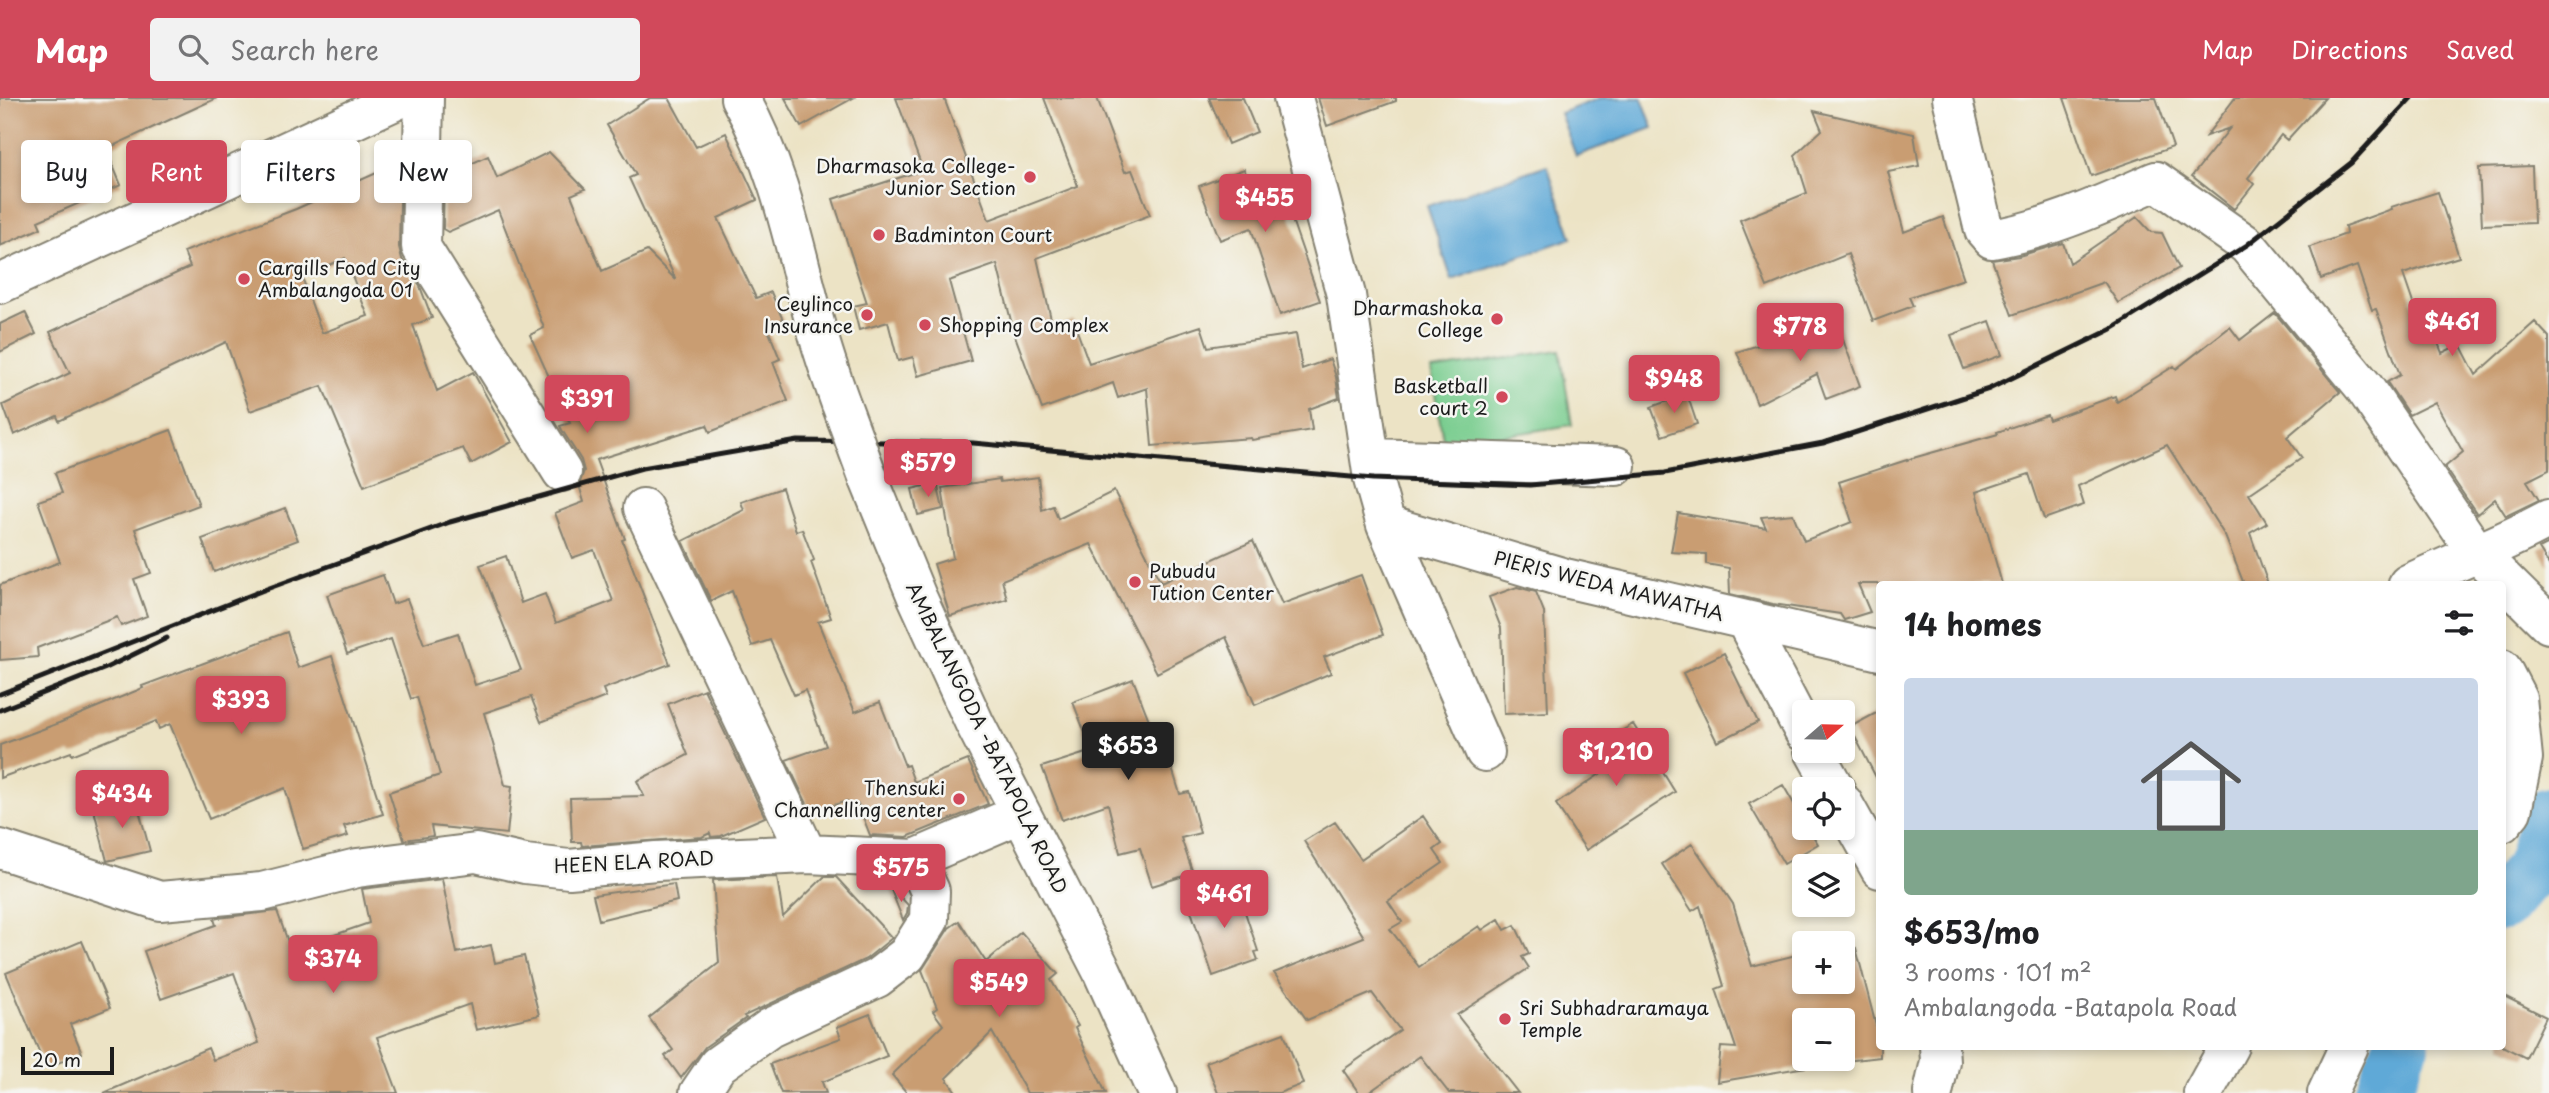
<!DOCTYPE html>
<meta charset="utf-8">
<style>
:root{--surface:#fff;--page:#f2f2f2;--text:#202124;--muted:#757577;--accent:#d1495b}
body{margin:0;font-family:"Playpen Sans",sans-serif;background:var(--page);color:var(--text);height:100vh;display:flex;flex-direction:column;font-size:26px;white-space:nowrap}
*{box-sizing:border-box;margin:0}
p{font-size:23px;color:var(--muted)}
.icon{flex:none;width:38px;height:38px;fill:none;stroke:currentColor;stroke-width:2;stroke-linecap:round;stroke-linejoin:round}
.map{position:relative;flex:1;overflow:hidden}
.details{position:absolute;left:1876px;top:483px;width:630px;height:469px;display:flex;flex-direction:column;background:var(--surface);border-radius:7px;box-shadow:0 4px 10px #0003}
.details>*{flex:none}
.guide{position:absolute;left:21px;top:42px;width:665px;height:63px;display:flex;gap:14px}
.needle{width:46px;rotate:70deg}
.fabs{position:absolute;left:1792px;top:602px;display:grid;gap:14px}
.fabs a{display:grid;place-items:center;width:63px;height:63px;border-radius:7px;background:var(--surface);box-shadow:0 4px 10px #0003;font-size:35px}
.scale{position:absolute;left:21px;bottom:18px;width:93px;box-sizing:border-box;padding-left:7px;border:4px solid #1c1c1c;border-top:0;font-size:19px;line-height:24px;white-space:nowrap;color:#1c1c1c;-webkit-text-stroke:5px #f6f6f2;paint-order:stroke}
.price{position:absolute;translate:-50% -60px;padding:0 16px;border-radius:7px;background:var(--accent);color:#fff;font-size:23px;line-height:46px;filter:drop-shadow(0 2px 4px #0008)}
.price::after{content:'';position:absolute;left:50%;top:42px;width:21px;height:16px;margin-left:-10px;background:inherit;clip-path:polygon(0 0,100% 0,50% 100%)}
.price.current{background:#222;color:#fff}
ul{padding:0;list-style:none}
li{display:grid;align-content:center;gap:14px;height:371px;padding:0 28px}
li span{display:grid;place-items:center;height:217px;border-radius:7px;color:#555}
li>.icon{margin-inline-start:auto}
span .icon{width:126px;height:126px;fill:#fffc;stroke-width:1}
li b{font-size:30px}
h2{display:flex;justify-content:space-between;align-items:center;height:84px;padding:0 28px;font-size:30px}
.chip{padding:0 24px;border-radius:7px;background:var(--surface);box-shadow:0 4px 10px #0003;font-size:24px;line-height:63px}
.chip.current{background:var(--accent);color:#fff}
header{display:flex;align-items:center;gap:42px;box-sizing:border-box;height:98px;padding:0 35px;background:var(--accent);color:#fff}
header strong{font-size:33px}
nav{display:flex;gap:38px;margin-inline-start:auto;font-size:24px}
.search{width:490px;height:63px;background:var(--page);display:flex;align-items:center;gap:18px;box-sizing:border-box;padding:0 24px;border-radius:7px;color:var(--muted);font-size:26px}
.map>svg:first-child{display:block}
.green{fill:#7acd90;stroke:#4b7456;stroke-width:2}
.water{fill:#5fa9d7;stroke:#3e627a;stroke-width:2}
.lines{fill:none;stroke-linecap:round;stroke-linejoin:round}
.river{stroke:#5fa9d7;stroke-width:56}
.building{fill:#c99d72;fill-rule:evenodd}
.minor-casing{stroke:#848070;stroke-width:42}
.major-casing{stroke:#848070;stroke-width:42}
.highway-casing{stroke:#848070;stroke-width:42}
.minor{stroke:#fff;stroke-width:38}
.major{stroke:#fff;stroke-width:38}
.highway{stroke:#fff;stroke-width:38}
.rail{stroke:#1c1c1c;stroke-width:5}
.major-bridge-casing{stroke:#848070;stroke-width:42;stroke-linecap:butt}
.major-bridge{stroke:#fff;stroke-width:38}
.poi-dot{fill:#d1495b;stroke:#f6f6f2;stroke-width:2.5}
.labels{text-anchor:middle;stroke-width:5;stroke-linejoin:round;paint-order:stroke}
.poi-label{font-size:19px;fill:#1c1c1c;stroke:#f6f6f2;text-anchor:end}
.street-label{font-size:19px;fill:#1c1c1c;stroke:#f6f6f2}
</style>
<header>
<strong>Map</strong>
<div class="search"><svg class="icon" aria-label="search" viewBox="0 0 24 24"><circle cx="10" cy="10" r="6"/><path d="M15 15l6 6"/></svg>Search here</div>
<nav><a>Map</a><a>Directions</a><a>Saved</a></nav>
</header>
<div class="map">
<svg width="2549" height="995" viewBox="0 0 2549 995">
<rect width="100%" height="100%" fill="#f6f6f2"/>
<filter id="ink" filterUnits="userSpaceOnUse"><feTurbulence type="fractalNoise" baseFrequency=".0143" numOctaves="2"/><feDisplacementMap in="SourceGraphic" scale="14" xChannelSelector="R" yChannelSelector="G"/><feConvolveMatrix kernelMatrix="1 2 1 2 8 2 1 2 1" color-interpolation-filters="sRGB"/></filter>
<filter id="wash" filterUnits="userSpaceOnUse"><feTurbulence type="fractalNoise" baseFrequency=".00686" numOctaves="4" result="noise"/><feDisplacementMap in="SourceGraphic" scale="28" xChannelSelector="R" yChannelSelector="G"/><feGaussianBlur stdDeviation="1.57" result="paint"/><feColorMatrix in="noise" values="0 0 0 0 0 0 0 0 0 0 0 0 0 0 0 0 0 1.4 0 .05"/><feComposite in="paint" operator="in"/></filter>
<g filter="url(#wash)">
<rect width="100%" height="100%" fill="#ece3c5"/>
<path class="green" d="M1560 252 1572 327 1444 347 1431 272Z"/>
<path class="water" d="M1600 0H1642L1653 30 1576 58 1560 15Z
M1547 67 1572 140 1452 182 1427 108Z"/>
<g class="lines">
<path class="river" d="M2502 805 2534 768 2549 717
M2382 995 2401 948"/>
</g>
<g id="blocks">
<path class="building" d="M0 0H217L106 51 121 87 38 123 41 130 0 148Z
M650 0H669L696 49 726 35 757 102 718 120 756 200 771 194 783 222 767 229 780 261 773 264 788 303 710 334 707 327 596 362 625 441 622 442 670 566 603 591 606 599 541 624 531 599 484 615 505 687 512 688 507 736 431 728 433 738 404 742 389 694 440 677 417 599 411 601 391 541 347 556 327 497 383 477 393 506 407 501 424 546 458 535 475 587 521 572 480 467 506 458 521 505 545 496 556 525 613 503 594 452 572 460 555 415 584 404 579 387 584 373 581 362 562 332 560 328 570 325 530 237 544 230 498 112 448 134 443 131 444 78 488 58 497 80 549 54 585 91 571 97 602 173 647 153 676 182 629 80 636 77 607 27Z
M785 0H853L801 29Z
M896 0H944L989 122 1078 88 1044 0H1097L1125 74 1132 72 1150 117 1037 160 1053 230 1073 222 1089 265 1201 228 1208 249 1296 236 1302 271 1330 261 1336 279 1339 300 1309 311 1312 332 1252 342 1251 340 1152 348 1147 290 1118 300 1113 285 1042 311 1014 235 997 166 949 183 971 263 918 278 913 259 898 263 888 224 859 232 853 208 867 205 833 101 923 72Z
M1209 0H1243L1257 34 1228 46Z
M1318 0H1396V3L1327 28Z
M2064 0H2156L2173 49 2091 78Z
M2235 0H2325L2287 42 2281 37 2248 80 2254 86 2234 111 2192 78 2230 30 2206 38Z
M1814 13 1914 36 1919 68 1888 74 1904 134 1943 119 1964 181 1909 199 1913 208 1873 223 1848 156 1767 189 1740 122 1807 95 1795 57 1822 32Z
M401 64 399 149 402 161 419 186 432 220 413 227 437 293 473 274 512 344 471 366 463 350 364 388 322 288 250 313 226 244 59 323 57 318 14 337 3 307 70 275 50 234 190 169 184 154 296 111ZM345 160 368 218 322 235 302 179Z
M2532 68 2534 125 2482 127 2479 70Z
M1244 71 1256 100 1293 85 1300 111 1290 116 1320 203 1280 217 1251 130 1220 142 1199 88Z
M2438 94 2459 159 2403 176 2425 240 2435 237 2442 255 2460 246 2476 277 2535 224 2549 239V372L2527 383 2539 402 2506 418 2495 401 2477 416 2445 369 2463 354 2435 304 2409 317 2387 284 2400 277 2376 211 2372 212 2357 168 2321 181 2310 149 2346 136 2345 128 2392 111 2391 109Z
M2137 119 2151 134 2162 135 2179 170 2118 205 2104 184 2012 217 1992 162 2019 158 2063 145 2070 165Z
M25 214 36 236 0 254V226Z
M2275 215 2340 294 2287 339 2302 360 2249 396 2267 425 2250 435 2268 486H2244L2225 438 2167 347 2078 388 2084 407 2044 421 2029 376 1976 394 2002 486H1858L1870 514 1844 522 1840 516 1773 506 1730 496 1729 470 1706 466V456L1671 454 1678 415 1766 430 1761 419 1793 416 1804 443 1852 424 1839 384 1913 360 1998 336 1997 334 2047 317 2049 322 2115 298 2117 304 2174 268 2176 271 2230 229 2240 242Z
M1835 220 1860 288 1826 301 1817 276 1757 306 1737 254 1777 241 1778 243Z
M1990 223 2002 257 1964 271 1951 237Z
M1687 296 1697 326 1662 338 1651 309Z
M171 332 199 407 135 431 151 475 134 481 147 518 121 528 117 519 37 550 38 559 0 562V487L60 464 38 403 62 395 55 375Z
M1038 379 1042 412 1053 408 1058 421 1114 393 1161 485 1253 443 1282 506 1361 477 1383 537 1324 559 1331 575 1255 607 1226 539 1157 575 1091 446 1002 482 1007 501 950 518 934 466 953 460 942 390 999 381 1000 384Z
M937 385 943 411 918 417 912 391Z
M782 390 796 433 802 431 814 462 811 464 831 520 818 524 855 614 880 604 905 668 908 667 914 684 968 662 988 706 907 739 870 737 858 706 849 710 847 703 811 714 786 662 826 648 805 592 794 597 770 542 752 548 732 493 711 503 683 443 744 412 741 404Z
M285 410 298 442 214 474 202 441Z
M2549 446V467L2539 451Z
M1517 489 1536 494 1544 514 1548 614 1504 616 1501 530 1489 499Z
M287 534 298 570 332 558 383 716 344 728 348 738 303 751 285 690 209 721 170 626 159 631 156 623 72 657 71 654 0 680V647L59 625 143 590 142 588Z
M1724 555 1758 624 1717 644 1683 575Z
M1133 581 1152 630 1159 628 1180 696 1189 694 1200 735 1181 740 1193 775 1152 788 1140 750 1120 755 1108 706 1062 722 1042 669 1092 653 1073 604Z
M704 591 765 719 721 738 711 739 710 735 702 739 582 748 581 744H572L570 700 644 698 637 683 688 657 668 606Z
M1880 613V687L1850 629Z
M1633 626 1675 694 1586 752 1556 706 1600 676 1586 655Z
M1783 687 1804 723V730H1808L1818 746 1784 766 1749 706Z
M136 701 150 753 107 763 94 712Z
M1423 718 1442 746 1434 752 1443 765 1388 803 1402 824 1390 831 1419 869 1479 828 1482 832 1499 821 1505 832 1515 827 1529 856 1522 859 1529 870 1457 917 1518 995H1449L1420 958 1368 995H1359L1343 972 1400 932 1372 895 1307 922 1274 875 1364 839 1304 743 1335 724 1361 761Z
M1692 746 1733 806 1752 868 1804 855V884H1843V854L1856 850 1876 928 1880 927V959L1836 964 1717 984 1721 949 1736 950 1716 891 1724 888 1700 808 1692 813 1662 766ZM1804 922H1843V961H1804Z
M777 779 783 819 824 779H836L892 840 866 861 744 918 746 920 705 949 681 980 665 958 673 952 649 920 719 865 713 782Z
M442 781 457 855 491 847 495 865 524 858 539 917 476 932 470 906 377 939 398 995H104L208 950 213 962 259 945 234 875 161 901 144 853 216 827 214 821 218 820 277 813 291 852 369 825 362 791Z
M674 786 677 803 599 822 593 797Z
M1236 787 1258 853 1255 854 1258 862 1213 878 1188 804Z
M893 791 908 807 907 815 903 822 891 792Z
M959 823 986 864 1021 834 1058 876 1051 882 1078 928 1075 930 1106 995H1027L992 934 946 980 957 995H907L892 977 943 927 933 913 937 910 922 872 949 830Z
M82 843 110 910 70 926 82 955 46 970 6 875Z
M2502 897 2546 919 2526 960 2502 948Z
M870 916 887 958 822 984 826 995H781L770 966 841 940 837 929Z
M1284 935 1303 986 1279 995H1218L1206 964Z"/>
</g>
</g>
<g filter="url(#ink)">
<use href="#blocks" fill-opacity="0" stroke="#848070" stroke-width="2"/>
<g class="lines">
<defs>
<path id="minor" d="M424 0 421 149 562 374
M1293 0 1346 197 1373 381 1386 427 1565 480 1880 553
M1952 0 1984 132 1992 141C2050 131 2103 106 2156 83L2247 147 2364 289 2476 454 2549 526
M1371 360 1616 368
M643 410 807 756
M1386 427 1485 654
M2408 486C2455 464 2503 446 2549 421
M1745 522 1804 634
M2502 571 2517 600 2523 660 2512 713 2502 725
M1814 653 1835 691
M1843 705 1880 771
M0 751 160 803 262 794 357 770 476 755 525 766 569 771 656 763 807 756 915 761 1020 716
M699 995 718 967 770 930 877 880 907 857 929 822 930 793 915 761
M1933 995 1940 963 1939 948
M2203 995 2229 948
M2327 995 2349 948"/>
<path id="major" d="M740 0C782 75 794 149 816 229 823 255 832 281 841 306
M868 379 917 499 974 624 1102 873 1157 995"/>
<path id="highway" d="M0 186 401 0"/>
</defs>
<use href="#minor" class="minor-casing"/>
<use href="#major" class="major-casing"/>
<use href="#highway" class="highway-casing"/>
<use href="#minor" class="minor"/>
<use href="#major" class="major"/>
<use href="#highway" class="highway"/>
<path class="rail" d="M0 596 261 493 450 424 642 370 798 343 973 345 1373 381 1530 387 1665 375 1823 345 1989 291 2112 231 2247 147 2351 65 2411 0
M0 612 106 570 167 540"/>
<defs>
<path id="major-bridge" d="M841 306 868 379"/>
</defs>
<use href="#major-bridge" class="major-bridge-casing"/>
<use href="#major-bridge" class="major-bridge"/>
</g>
</g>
<g class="poi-dot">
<circle cx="1030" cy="79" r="7"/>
<circle cx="879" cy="137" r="7"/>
<circle cx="244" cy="181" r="7"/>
<circle cx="867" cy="217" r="7"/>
<circle cx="1497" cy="221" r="7"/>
<circle cx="925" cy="227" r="7"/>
<circle cx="1502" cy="299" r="7"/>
<circle cx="1135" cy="484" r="7"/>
<circle cx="959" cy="701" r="7"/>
<circle cx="1505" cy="921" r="7"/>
</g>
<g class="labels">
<g class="poi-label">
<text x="1016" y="75">Dharmasoka College-<tspan x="1016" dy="22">Junior Section</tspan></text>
<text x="893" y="144" text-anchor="start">Badminton Court</text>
<text x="258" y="177" text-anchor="start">Cargills Food City<tspan x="258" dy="22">Ambalangoda 01</tspan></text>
<text x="853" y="213">Ceylinco<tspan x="853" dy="22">Insurance</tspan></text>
<text x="1483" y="217">Dharmashoka<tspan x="1483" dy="22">College</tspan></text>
<text x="939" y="234" text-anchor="start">Shopping Complex</text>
<text x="1488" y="295">Basketball<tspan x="1488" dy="22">court 2</tspan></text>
<text x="1149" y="480" text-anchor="start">Pubudu<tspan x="1149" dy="22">Tution Center</tspan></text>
<text x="945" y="697">Thensuki<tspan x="945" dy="22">Channelling center</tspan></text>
<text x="1519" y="917" text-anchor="start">Sri Subhadraramaya<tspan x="1519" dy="22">Temple</tspan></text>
</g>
<g class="street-label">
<text transform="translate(1609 488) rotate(14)" y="7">PIERIS WEDA MAWATHA</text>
<text transform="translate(987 640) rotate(64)" y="7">AMBALANGODA -BATAPOLA ROAD</text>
<text transform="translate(634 764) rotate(-3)" y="7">HEEN ELA ROAD</text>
</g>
</g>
</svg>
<div class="fabs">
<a><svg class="needle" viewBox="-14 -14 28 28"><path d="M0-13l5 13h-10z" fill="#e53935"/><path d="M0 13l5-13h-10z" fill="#757577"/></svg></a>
<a><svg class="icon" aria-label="locate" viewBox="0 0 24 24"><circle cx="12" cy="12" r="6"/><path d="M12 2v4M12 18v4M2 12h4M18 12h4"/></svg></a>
<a><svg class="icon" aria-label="layers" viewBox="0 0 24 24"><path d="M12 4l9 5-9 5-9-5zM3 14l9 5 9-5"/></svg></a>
<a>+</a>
<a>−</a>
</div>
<div class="scale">20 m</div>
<b class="price" style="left:1265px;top:136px">$455</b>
<b class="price" style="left:2452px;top:260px">$461</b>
<b class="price" style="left:1800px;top:265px">$778</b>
<b class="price" style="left:1674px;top:317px">$948</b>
<b class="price" style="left:587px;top:337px">$391</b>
<b class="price" style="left:928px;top:401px">$579</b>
<b class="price" style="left:241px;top:638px">$393</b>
<b class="price current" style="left:1128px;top:684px">$653</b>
<b class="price" style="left:1616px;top:690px">$1,210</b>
<b class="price" style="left:122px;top:732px">$434</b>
<b class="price" style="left:901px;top:806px">$575</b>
<b class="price" style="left:1224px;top:832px">$461</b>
<b class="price" style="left:333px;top:897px">$374</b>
<b class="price" style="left:999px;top:921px">$549</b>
<div class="guide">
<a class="chip">Buy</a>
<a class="chip current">Rent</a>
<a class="chip">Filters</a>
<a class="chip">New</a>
</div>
<section class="details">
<h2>14 homes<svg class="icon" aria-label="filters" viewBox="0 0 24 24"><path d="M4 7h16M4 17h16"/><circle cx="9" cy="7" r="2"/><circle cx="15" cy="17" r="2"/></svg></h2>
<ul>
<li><span style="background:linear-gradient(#c9d6e8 70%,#7fa58c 0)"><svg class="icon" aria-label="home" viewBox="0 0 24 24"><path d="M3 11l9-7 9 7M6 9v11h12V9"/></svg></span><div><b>$653/mo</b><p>3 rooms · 101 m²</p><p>Ambalangoda -Batapola Road</p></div></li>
</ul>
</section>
</div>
